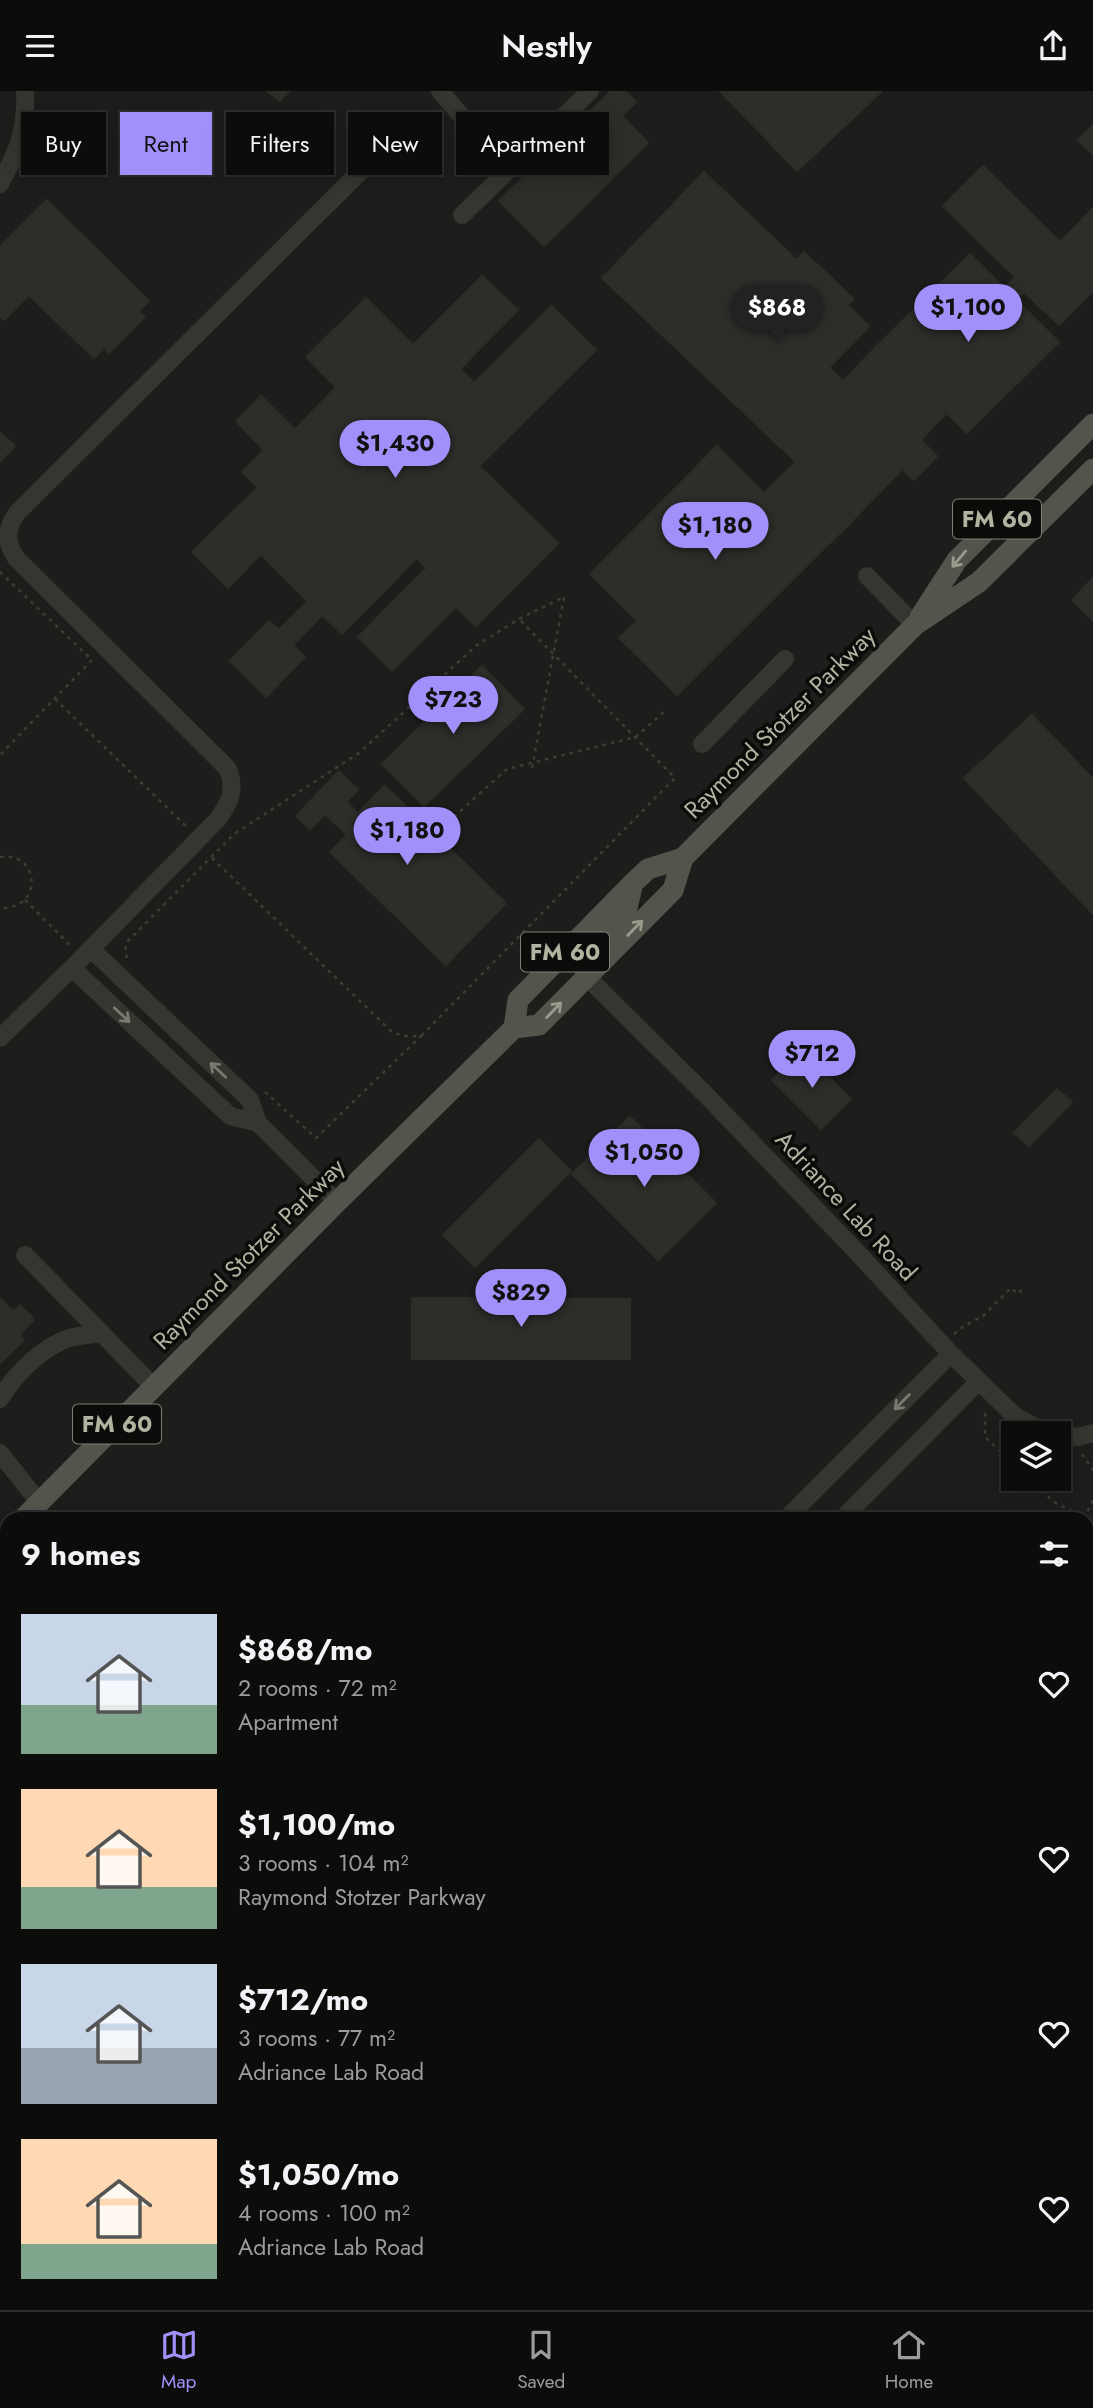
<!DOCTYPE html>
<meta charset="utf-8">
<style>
:root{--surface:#0c0d0b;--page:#1a1b19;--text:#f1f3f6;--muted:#9a9c9d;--line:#2c2d2c;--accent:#a091fa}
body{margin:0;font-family:Jost,sans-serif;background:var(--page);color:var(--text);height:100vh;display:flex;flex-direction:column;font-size:26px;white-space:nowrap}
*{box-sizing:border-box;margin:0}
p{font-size:23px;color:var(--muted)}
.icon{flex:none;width:38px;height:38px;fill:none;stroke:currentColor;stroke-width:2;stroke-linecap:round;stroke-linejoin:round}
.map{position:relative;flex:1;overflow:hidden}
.drawer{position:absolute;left:0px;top:1421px;width:1094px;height:798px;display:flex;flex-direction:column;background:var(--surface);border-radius:21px 21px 0 0;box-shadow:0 4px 18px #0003,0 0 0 2px var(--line)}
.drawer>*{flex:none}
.top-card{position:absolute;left:21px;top:21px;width:700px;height:63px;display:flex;gap:14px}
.controls{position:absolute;left:1001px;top:1330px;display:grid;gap:14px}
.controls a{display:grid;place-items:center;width:70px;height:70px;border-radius:0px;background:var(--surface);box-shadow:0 4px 18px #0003,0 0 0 2px var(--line);font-size:35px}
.price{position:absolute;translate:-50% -60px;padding:0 16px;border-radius:24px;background:var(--accent);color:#111;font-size:23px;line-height:46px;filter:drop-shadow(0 2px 4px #0008)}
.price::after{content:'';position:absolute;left:50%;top:42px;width:21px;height:16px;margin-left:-10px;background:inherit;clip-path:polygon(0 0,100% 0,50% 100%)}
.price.current{background:#222;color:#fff}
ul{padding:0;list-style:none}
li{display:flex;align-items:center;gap:21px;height:175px;padding:0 21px}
li span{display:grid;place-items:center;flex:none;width:196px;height:140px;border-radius:0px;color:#555}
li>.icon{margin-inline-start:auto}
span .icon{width:84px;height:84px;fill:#fffc;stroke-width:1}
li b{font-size:30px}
h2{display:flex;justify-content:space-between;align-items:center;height:84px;padding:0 21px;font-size:30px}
.pill{padding:0 24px;border-radius:0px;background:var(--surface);box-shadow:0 4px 18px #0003,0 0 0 2px var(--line);font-size:24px;line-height:63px}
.pill.current{background:var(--accent);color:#111}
header{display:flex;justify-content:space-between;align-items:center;height:91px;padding:0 21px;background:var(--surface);font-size:32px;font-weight:600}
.dock{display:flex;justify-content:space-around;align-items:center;height:98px;border-top:2px solid var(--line);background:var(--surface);font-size:19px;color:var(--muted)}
.dock a{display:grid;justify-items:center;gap:4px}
.dock .current{color:var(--accent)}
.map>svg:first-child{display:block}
.built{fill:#1d1e1b;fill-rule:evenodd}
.green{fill:#291e23}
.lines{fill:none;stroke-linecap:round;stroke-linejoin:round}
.stream{stroke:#353425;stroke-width:5}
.building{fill:#2c2e2a;stroke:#2b2d29;stroke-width:2}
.path{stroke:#3c3d36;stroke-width:2.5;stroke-dasharray:3.5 5;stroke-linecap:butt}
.minor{stroke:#343630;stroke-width:18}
.major{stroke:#53554c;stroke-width:21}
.oneway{stroke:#989c8a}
.oneway2{stroke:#787b6d}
.labels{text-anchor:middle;stroke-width:7;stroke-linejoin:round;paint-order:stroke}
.shield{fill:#0b0c0a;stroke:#7e8172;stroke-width:2}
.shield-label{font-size:23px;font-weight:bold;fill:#afb39f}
.street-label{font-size:24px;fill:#afb39f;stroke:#0b0c0a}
</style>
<header><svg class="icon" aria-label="menu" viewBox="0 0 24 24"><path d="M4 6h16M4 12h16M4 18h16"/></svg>Nestly<svg class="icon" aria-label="share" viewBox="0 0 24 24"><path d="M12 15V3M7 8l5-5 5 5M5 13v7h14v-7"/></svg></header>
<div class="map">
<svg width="1093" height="2219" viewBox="0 0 1093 2219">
<rect width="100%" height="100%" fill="#10110f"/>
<path class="built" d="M0 0H1093V2219H0ZM1013 1342H1059V1388H1013ZM7 1428H1087V2212H7Z"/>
<path class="green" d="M1087 1677 1093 1681V2192H1087Z"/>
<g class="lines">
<path class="stream" d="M1087 1847 1093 1844
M997 2212V2219"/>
</g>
<path class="building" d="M267 0H289L280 10Z
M611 0H625L636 11 622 25 648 52 544 155 499 110Z
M720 0H882L797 80Z
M1093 34V64L1078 49Z
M983 75 1060 151 1093 117V200L1059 234 1024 201 1016 209 1004 197 1015 186 943 115Z
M704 81 797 169 804 161 854 208 847 214 869 235 829 277 843 290 877 255 947 321 921 349 937 365 914 389 902 378 855 427 602 187Z
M47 109 149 210 139 220 145 226 109 262 104 257 94 267 29 204 4 229 0 226V156Z
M970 163 1059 251 967 342 877 255Z
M482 185 518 219 460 278 474 292 551 215 596 259 479 375 558 452 476 535 456 516 392 580 358 546 427 477 417 467 342 543 322 524 293 554 305 566 266 606 230 570 269 530 279 539 308 510 261 463 228 497 192 461 258 396 242 381 264 359 236 330 261 305 295 339 336 296 306 266 366 207 413 254Z
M0 341 15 355 0 370Z
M717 355 764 402 796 371 855 427 677 604 619 547 637 530 590 483Z
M1093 487V530L1072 509Z
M482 575 524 618 424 715 382 673Z
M1032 624 1093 688V823L964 687Z
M339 680 358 699 346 711 358 722 385 695 506 812 446 874 330 761 347 744 325 723 310 738 296 725Z
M802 959 851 1008 821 1038 772 989Z
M1057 998 1072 1011 1029 1055 1014 1042Z
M630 1026 716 1112 658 1169 572 1083Z
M539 1048 571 1080 475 1176 443 1144Z
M0 1207 13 1220 20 1214 34 1228 20 1244 24 1249 0 1272Z
M412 1207 630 1208V1268H412Z
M0 1627 7 1634V1696L0 1689Z
M7 1812V1832L0 1825V1819Z
M7 1839V1905L0 1912V1846Z
M259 2212H320L325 2217 323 2219H266Z"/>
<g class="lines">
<path class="path" d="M0 481 92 569 0 664
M55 608 188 737
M532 677 564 506
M435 743 507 678 636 646 667 618
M0 766C40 760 44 819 0 817
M212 767 393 942 410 946 422 944 675 687 519 528
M25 809 70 854
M127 867 125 860 127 851 234 743 359 662 477 554 519 528 564 506
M265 1001 316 1047 422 944
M954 1243 964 1235 983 1225 1011 1197 1018 1203 1023 1198
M985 1322V1346L1013 1373
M1082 1363 1093 1379
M1029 1388 1054 1411 1085 1427
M82 1428 88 1422 94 1428
M95 1428 103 1421 110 1428
M1084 1428 1093 1409
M0 1514 7 1507
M7 1520C1 1544 1 1566 7 1590
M0 1605 7 1609
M1087 1680 1093 1685
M0 1762 7 1761
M1087 1898 1093 1895
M0 1938 7 1931
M0 1947 7 1954
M0 2015 7 2028
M1087 2021 1090 2007
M0 2134 7 2141
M1087 2197H1093
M98 2212 105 2219
M187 2212 194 2219
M1085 2212 1090 2219
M826 2219V2212"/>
<path class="minor" d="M440 0 508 79
M0 93C18 60 27 38 25 0
M462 124 590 0
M867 485 915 534
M702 653 785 568
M91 858 250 1009 258 1032 337 1111
M72 877 230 1025 258 1032
M586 885 707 1005 856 1160 951 1263 1015 1325 1046 1342
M0 947 72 877 218 728C230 711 236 699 228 678L16 467C5 450 6 438 17 422L389 52
M25 1164 154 1296
M0 1308C15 1283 41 1257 69 1247 79 1244 91 1244 102 1242
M1059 1345 1078 1346 1093 1342
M0 1362 39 1411
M786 1428 951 1263
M842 1428 979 1290
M0 1980 7 1987
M0 2066 7 2058
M138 2212 145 2219"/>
<path class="major" d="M920 526 957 469 1093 333
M586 885C579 851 613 848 625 823 628 815 630 804 632 795
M514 937 539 934 673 799 683 767 915 534 979 491 1093 378
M23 1428 337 1111 514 937 518 909 632 793 648 778 683 767
M0 1451 7 1444"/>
</g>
<defs><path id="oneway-shaft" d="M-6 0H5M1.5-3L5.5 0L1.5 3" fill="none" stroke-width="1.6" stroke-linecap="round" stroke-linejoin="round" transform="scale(1.75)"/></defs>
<g class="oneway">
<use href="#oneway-shaft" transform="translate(959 468) rotate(130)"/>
<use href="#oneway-shaft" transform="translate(635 837) rotate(-45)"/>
<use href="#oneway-shaft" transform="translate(554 919) rotate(-46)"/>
</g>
<g class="oneway2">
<use href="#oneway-shaft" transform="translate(122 924) rotate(43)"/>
<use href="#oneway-shaft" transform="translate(218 979) rotate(-137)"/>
<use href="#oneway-shaft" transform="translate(902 1311) rotate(135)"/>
</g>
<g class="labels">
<g class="shield">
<rect x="953" y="408.5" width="88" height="39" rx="5"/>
<rect x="521" y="841.5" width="88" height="39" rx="5"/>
<rect x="73" y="1313.5" width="88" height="39" rx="5"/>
</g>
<g class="shield-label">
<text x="997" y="436">FM 60</text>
<text x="565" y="869">FM 60</text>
<text x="117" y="1341">FM 60</text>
</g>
<g class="street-label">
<text transform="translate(780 632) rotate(-45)" y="8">Raymond Stotzer Parkway</text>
<text transform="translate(846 1115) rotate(47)" y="8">Adriance Lab Road</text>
<text transform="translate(249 1163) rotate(-45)" y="8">Raymond Stotzer Parkway</text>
</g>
</g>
</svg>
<div class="controls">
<a><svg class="icon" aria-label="layers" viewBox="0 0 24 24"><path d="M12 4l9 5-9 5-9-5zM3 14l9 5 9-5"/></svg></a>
</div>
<b class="price current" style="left:777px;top:253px">$868</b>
<b class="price" style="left:968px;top:253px">$1,100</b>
<b class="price" style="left:395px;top:389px">$1,430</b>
<b class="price" style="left:715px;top:471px">$1,180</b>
<b class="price" style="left:453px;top:645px">$723</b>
<b class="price" style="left:407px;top:776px">$1,180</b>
<b class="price" style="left:812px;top:999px">$712</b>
<b class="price" style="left:644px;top:1098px">$1,050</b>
<b class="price" style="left:521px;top:1238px">$829</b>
<div class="top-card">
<a class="pill">Buy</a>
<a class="pill current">Rent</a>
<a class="pill">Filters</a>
<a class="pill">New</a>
<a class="pill">Apartment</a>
</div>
<section class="drawer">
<h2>9 homes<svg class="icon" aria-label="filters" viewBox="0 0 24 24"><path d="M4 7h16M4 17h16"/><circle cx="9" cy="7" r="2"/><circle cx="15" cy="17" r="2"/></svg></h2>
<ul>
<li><span style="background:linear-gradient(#c9d6e8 65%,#7fa58c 0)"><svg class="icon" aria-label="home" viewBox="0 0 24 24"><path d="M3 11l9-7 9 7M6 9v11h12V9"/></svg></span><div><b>$868/mo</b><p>2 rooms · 72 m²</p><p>Apartment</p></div><svg class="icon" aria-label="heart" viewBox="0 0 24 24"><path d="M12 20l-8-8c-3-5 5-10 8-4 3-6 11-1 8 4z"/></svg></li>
<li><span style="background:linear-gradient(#ffd9b3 70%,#7fa58c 0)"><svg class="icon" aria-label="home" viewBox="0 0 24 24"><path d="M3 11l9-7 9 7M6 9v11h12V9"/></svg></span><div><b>$1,100/mo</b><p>3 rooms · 104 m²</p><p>Raymond Stotzer Parkway</p></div><svg class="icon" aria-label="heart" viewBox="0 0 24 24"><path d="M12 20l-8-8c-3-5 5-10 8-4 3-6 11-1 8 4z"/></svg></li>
<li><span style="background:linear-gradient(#c9d6e8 60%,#9aa5b1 0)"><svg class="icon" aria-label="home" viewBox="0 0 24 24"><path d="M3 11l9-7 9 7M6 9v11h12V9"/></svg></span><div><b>$712/mo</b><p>3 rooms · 77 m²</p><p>Adriance Lab Road</p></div><svg class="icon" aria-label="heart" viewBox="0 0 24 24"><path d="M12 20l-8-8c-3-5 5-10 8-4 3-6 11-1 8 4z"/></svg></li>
<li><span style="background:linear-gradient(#ffd9b3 75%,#7fa58c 0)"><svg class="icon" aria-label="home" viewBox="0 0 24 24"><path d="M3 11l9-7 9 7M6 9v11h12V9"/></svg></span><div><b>$1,050/mo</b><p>4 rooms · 100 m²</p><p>Adriance Lab Road</p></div><svg class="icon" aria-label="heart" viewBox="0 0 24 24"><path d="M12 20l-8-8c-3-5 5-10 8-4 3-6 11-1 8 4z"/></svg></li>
</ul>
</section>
</div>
<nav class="dock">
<a class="current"><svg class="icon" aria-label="map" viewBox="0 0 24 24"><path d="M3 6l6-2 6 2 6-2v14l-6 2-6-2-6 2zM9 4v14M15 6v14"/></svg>Map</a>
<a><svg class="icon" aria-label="saved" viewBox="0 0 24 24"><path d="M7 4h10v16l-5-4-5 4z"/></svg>Saved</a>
<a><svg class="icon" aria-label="home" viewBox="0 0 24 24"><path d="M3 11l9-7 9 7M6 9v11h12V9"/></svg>Home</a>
</nav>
